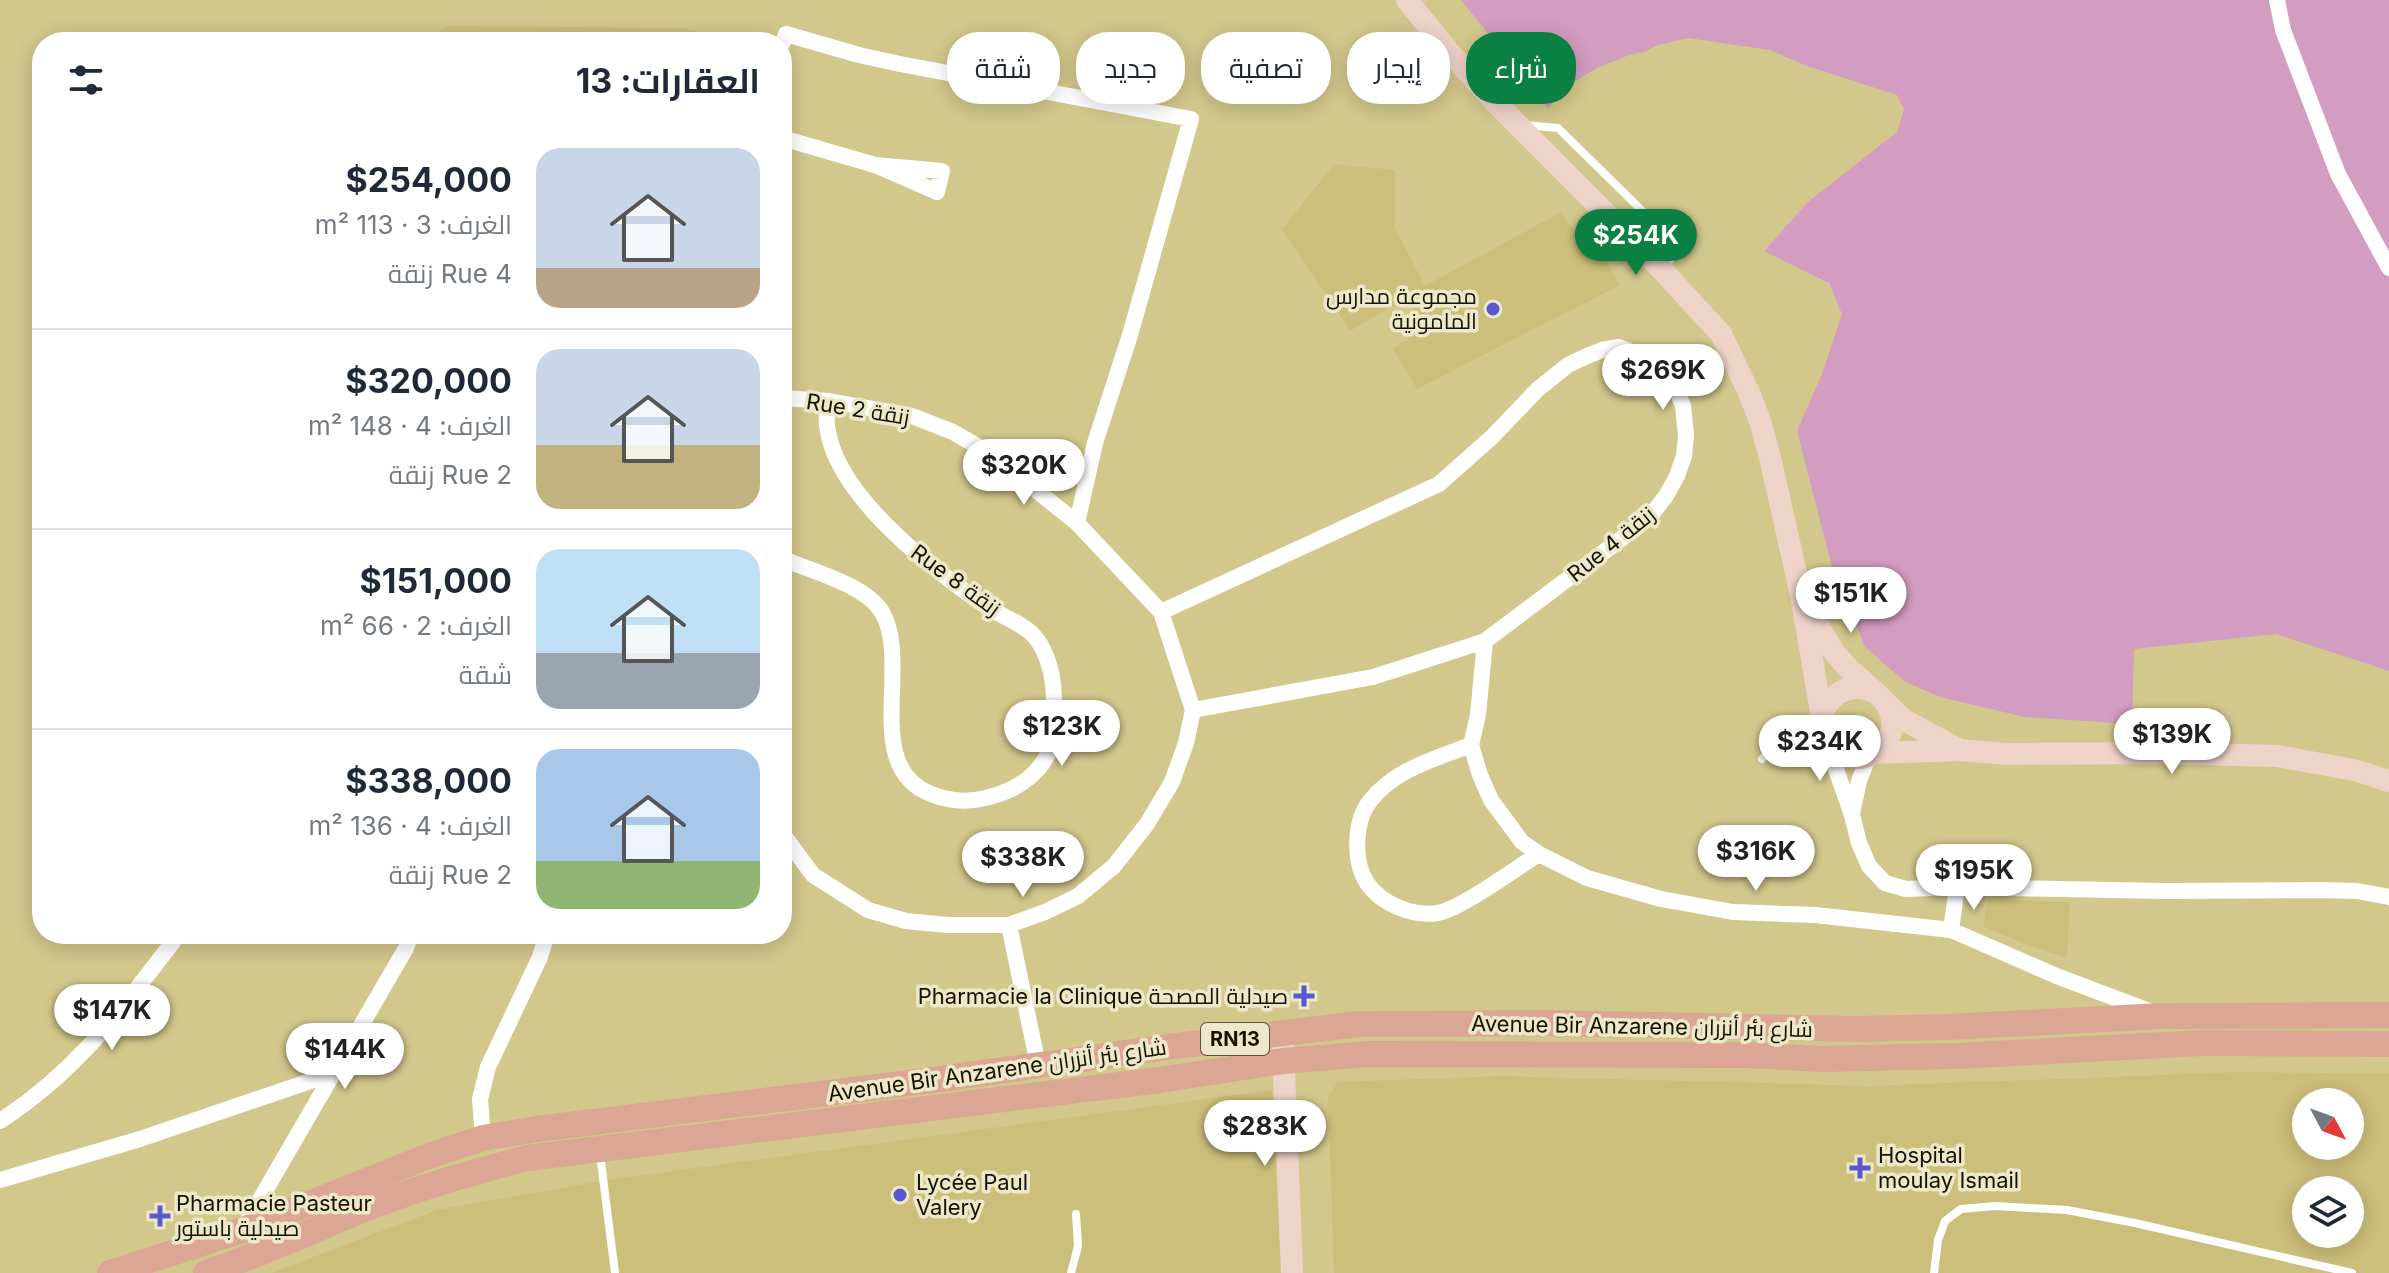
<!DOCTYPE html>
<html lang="ar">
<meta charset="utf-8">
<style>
:root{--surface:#fff;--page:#f2f2f3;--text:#1f2937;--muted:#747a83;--line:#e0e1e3;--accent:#0b8043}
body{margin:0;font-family:Inter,Cairo,sans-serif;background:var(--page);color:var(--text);direction:rtl;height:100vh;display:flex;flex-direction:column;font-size:30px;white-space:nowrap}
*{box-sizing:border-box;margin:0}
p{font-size:26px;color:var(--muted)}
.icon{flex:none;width:44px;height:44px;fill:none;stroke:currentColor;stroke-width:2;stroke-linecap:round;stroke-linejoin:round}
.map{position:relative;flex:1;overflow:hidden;direction:ltr}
.drawer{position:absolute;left:32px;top:32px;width:760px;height:912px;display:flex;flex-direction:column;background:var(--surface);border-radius:32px;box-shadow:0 4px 20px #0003;direction:rtl}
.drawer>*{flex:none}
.top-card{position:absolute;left:816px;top:32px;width:760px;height:72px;direction:rtl;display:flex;gap:16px}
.needle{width:52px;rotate:131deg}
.buttons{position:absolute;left:2292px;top:1088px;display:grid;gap:16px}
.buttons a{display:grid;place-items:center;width:72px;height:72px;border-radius:50%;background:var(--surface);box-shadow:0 4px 20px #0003;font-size:40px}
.price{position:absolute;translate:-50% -68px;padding:0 18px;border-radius:28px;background:#fff;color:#222;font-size:26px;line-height:52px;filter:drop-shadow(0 2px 4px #0008)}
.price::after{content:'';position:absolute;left:50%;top:48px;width:24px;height:18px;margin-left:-12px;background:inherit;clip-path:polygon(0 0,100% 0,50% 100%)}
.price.current{background:var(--accent);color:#fff}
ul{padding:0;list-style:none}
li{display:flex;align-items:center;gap:24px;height:200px;padding:0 32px}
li+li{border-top:2px solid var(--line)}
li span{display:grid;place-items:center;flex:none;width:224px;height:160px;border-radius:24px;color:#555}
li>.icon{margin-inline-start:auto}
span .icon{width:96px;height:96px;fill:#fffc;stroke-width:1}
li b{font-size:34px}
h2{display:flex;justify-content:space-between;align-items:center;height:96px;padding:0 32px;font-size:34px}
.pill{padding:0 28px;border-radius:32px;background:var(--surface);box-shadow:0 4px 20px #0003;font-size:28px;line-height:72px}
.pill.current{background:var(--accent);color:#fff}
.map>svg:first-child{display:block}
.built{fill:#ccbf7b;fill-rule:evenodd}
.green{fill:#d39cc1}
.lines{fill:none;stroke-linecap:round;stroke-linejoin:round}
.lane{stroke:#fff;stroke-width:8}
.street{stroke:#fff;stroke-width:16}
.secondary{stroke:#eed3c9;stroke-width:22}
.primary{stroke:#dca694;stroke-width:26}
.poi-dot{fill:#5a58d0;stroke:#ede8ca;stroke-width:3}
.labels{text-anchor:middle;stroke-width:7;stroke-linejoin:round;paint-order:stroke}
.shield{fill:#ede8ca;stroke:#58533d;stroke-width:2}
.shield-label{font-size:20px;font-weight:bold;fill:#181300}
.poi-label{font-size:22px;fill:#181300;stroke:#ede8ca;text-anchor:start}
.street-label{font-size:22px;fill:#181300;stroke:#ede8ca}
</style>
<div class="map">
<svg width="2389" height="1273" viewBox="0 0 2389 1273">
<rect width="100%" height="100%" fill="#d3c88c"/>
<path class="built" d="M449 26 682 28 749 42H421Z
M1334 164 1395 170V228L1425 286 1561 212 1568 223 1610 267 1620 285 1417 389 1393 349 1423 330 1421 322 1407 298 1350 331 1282 229Z
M1988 899 2070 902 2067 958 2025 944 1983 926Z
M2242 1072 2389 1074V1273H1334L1328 1096 1338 1082 1500 1076 1869 1086ZM2306 1102H2350V1146H2306ZM2306 1190H2350V1234H2306Z
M1272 1090 1281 1273H271L437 1210 607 1180Z"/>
<path class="green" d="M1461 0H2389V671L2276 634 2134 649 2132 724 2025 717 1940 697 1904 681 1864 646 1854 617 1841 602 1797 431 1822 374 1842 314 1829 283 1764 251 1808 202 1897 132 1904 109 1897 95 1807 66 1770 50 1688 38 1658 45 1644 52 1629 55 1597 68 1566 87 1548 108Z"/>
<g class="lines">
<path class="lane" d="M1524 125 1558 128 1681 249 1662 268
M1762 759 1798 722 1821 723
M600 1154 615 1273
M1071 1273 1078 1246 1076 1214
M1934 1273 1938 1240 1945 1221 1961 1209 1996 1206 2067 1210 2135 1223 2352 1273"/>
<path class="street" d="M2277 0 2283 30 2338 174 2389 268
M782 44 786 34 859 55 900 64 1191 119 1130 335 1095 443 1077 523
M782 138 875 165 937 192 942 171 875 165
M782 398 829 401 912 416 953 432 991 454 1077 523 1161 612 1193 710 1186 743 1172 782 1147 824 1114 866 1078 896 1045 912 1009 925H948L906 921 868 910 813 875 782 833
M788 561C816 572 866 586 882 612 912 663 861 767 931 794 956 804 977 802 1002 793 1022 786 1041 771 1050 750 1056 733 1055 690 1051 672 1038 620 1014 627 977 600 925 563 834 493 827 425 826 417 828 409 829 401
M1161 612 1439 484 1492 437 1538 389 1568 365 1587 356 1602 350 1619 347 1650 359 1668 375 1675 386 1683 406 1686 435 1684 456 1677 476 1666 496 1651 515 1625 536 1485 641 1373 677 1193 710
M1485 641 1478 715 1471 745 1480 775 1491 800 1522 842 1539 854 1587 878 1661 899 1733 912 1815 915 1951 930 2059 977 2152 1012
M1825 738 1852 815 1859 843 1869 866 1885 883 1906 889 1957 887 2166 891 2320 890 2357 891 2389 897
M1471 745C1435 759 1395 769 1370 801 1354 821 1353 862 1367 883 1381 904 1413 917 1438 913 1461 909 1516 868 1539 854
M1852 813 1859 781 1869 755
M1009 925 1038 1065
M1951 930 1957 887
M0 1121C80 1069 122 1008 179 934
M483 1138 480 1099 488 1067 540 957 547 934
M0 1180 140 1139 331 1074
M243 1229 406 948 411 934"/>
<path class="secondary" d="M1407 0 1448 51 1498 105 1661 269 1721 334 1750 395 1761 424 1771 462 1801 595 1822 718
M1807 607 1834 652 1847 667 1875 692
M1822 723a35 35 0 1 1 70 0a35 35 0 1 1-70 0Z
M1886 703 1904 720 1956 748
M1874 753 1961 750 2006 754 2160 753 2277 756 2354 770 2389 781
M1283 1046 1292 1273"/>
<path class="primary" d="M110 1273 243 1230 434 1154 483 1138 537 1129 933 1080 1167 1047 1359 1024 1550 1023 1854 1029 1948 1027 2161 1016 2389 1015
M206 1273C263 1254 317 1228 373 1206 423 1186 475 1172 527 1158L1160 1080 1283 1061 1369 1054 1747 1055 1822 1059 1956 1056 2201 1043 2389 1044"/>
</g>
<g class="poi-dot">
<circle cx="1493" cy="309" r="8"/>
<path d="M1300 984h8v8h8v8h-8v8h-8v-8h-8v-8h8z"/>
<path d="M1856 1156h8v8h8v8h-8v8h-8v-8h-8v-8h8z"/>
<circle cx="900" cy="1195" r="8"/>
<path d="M156 1204h8v8h8v8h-8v8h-8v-8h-8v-8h8z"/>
</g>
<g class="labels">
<rect class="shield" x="1201" y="1023" width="68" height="32" rx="6"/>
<g class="shield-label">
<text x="1235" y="1046">RN13</text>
</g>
<g class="poi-label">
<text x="1477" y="304" text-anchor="end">مجموعة مدارس<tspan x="1477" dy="25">المامونية</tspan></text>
<text x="1288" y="1004" text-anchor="end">Pharmacie la Clinique صيدلية المصحة</text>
<text x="1878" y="1163">Hospital<tspan x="1878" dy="25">moulay Ismail</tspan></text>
<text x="916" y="1190">Lycée Paul<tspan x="916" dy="25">Valery</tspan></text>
<text x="176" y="1211">Pharmacie Pasteur<tspan x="176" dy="25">صيدلية باستور</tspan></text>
</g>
<g class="street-label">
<text transform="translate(858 409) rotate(9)" y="8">Rue 2 زنقة</text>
<text transform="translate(1611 544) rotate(-39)" y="8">Rue 4 زنقة</text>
<text transform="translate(956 580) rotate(36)" y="8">Rue 8 زنقة</text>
<text transform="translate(1642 1026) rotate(1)" y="8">Avenue Bir Anzarene شارع بئر أنزران</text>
<text transform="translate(997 1070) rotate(-8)" y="8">Avenue Bir Anzarene شارع بئر أنزران</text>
</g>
</g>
</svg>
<div class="buttons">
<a><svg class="needle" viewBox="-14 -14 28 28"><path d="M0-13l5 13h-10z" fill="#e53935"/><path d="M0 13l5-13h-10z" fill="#747a83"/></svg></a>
<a><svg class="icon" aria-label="layers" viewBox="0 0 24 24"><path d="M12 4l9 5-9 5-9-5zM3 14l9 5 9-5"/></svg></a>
</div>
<b class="price current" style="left:1636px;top:277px">$254K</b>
<b class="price" style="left:1663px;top:412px">$269K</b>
<b class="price" style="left:1024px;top:507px">$320K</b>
<b class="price" style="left:1851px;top:635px">$151K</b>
<b class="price" style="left:1062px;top:768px">$123K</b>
<b class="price" style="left:2172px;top:776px">$139K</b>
<b class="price" style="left:1820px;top:783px">$234K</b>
<b class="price" style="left:1756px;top:893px">$316K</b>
<b class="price" style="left:1023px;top:899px">$338K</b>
<b class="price" style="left:1974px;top:912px">$195K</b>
<b class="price" style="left:112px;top:1052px">$147K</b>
<b class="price" style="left:345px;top:1091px">$144K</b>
<b class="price" style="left:1265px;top:1168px">$283K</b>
<div class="top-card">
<a class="pill current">شراء</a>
<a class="pill">إيجار</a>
<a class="pill">تصفية</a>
<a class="pill">جديد</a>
<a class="pill">شقة</a>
</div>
<section class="drawer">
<h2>العقارات: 13<svg class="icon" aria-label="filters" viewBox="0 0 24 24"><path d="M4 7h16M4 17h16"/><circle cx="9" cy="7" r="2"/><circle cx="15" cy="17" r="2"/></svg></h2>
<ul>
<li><span style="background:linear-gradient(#c9d6e8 75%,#b9a48a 0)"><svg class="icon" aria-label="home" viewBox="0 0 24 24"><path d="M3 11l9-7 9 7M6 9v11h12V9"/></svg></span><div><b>$254,000</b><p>الغرف: 3 · 113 m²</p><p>Rue 4 زنقة</p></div></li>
<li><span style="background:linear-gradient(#c9d6e8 60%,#c2b280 0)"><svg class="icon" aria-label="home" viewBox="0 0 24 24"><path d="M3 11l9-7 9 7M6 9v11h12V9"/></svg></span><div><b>$320,000</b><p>الغرف: 4 · 148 m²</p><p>Rue 2 زنقة</p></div></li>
<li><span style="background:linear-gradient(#bfe0f5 65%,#9aa5b1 0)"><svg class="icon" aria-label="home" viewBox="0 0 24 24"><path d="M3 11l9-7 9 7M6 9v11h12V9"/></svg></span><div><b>$151,000</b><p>الغرف: 2 · 66 m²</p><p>شقة</p></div></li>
<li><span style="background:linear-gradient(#a9c7e8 70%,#8fb573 0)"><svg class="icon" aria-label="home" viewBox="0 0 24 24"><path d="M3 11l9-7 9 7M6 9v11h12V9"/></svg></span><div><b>$338,000</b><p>الغرف: 4 · 136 m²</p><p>Rue 2 زنقة</p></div></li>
</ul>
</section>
</div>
